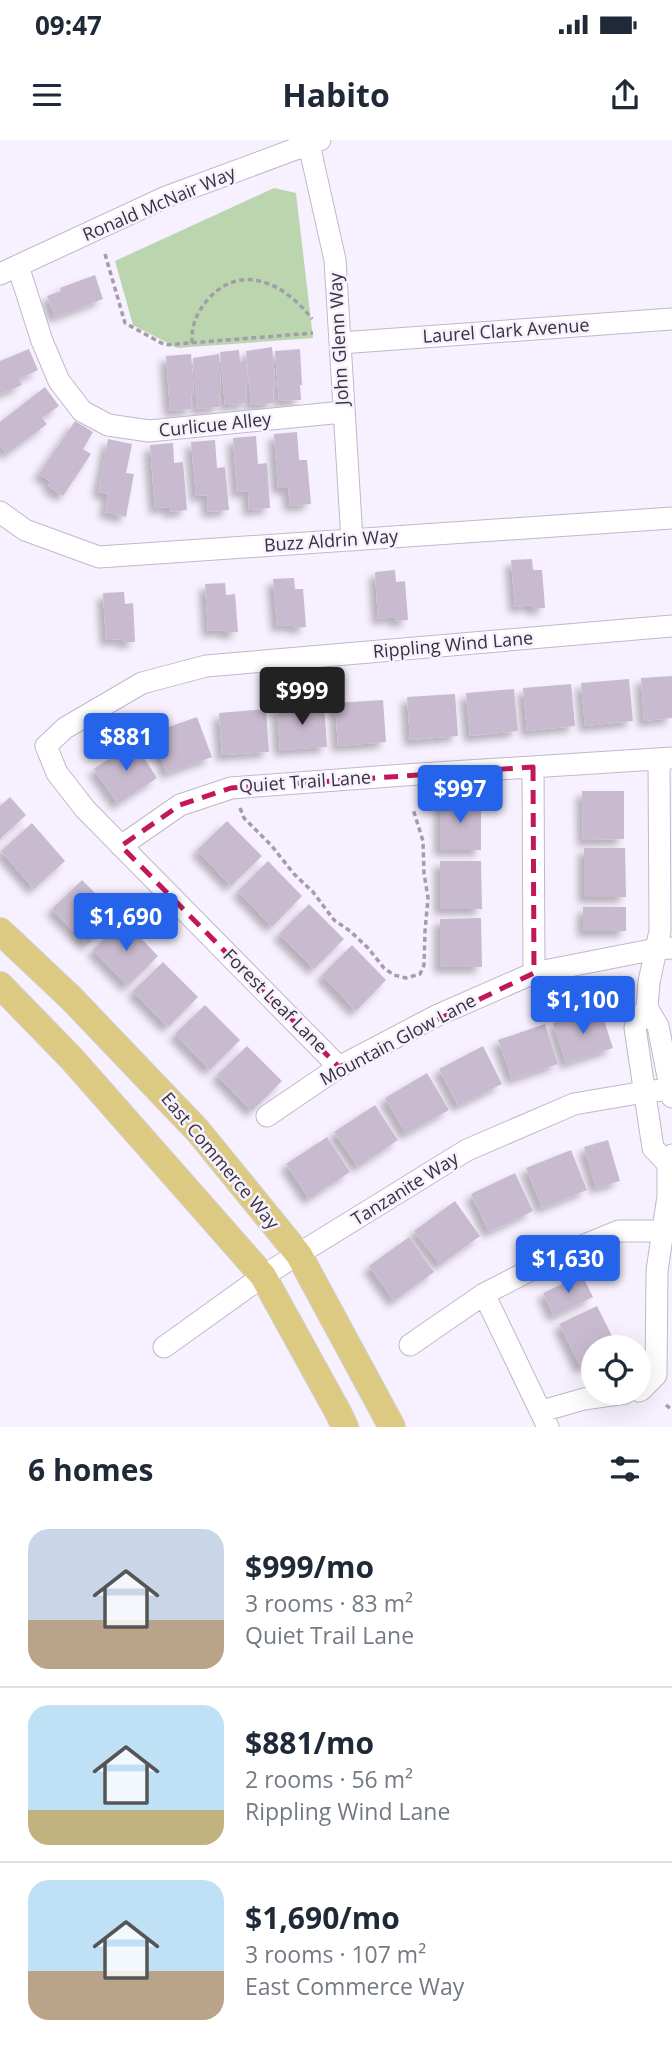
<!DOCTYPE html>
<meta charset="utf-8">
<style>
:root{--surface:#fff;--page:#f2f2f3;--text:#1f2937;--muted:#747a83;--line:#e0e1e3;--accent:#2563eb}
body{margin:0;font-family:"Open Sans",sans-serif;background:var(--page);color:var(--text);height:100vh;display:flex;flex-direction:column;font-size:26px;white-space:nowrap}
*{box-sizing:border-box;margin:0}
p{font-size:23px;color:var(--muted)}
.icon{flex:none;width:38px;height:38px;fill:none;stroke:currentColor;stroke-width:2;stroke-linecap:round;stroke-linejoin:round}
.map{position:relative;height:1287px;overflow:hidden}
.sheet{display:flex;flex-direction:column;background:var(--surface);flex:1}
.sheet>*{flex:none}
.controls{position:absolute;left:581px;top:1195px;display:grid;gap:14px}
.controls a{display:grid;place-items:center;width:70px;height:70px;border-radius:50%;background:var(--surface);box-shadow:0 7px 28px #0002;font-size:35px}
.price{position:absolute;translate:-50% -60px;padding:0 16px;border-radius:7px;background:var(--accent);color:#fff;font-size:23px;line-height:46px;filter:drop-shadow(0 2px 4px #0008)}
.price::after{content:'';position:absolute;left:50%;top:42px;width:21px;height:16px;margin-left:-10px;background:inherit;clip-path:polygon(0 0,100% 0,50% 100%)}
.price.active{background:#222;color:#fff}
ul{padding:0;list-style:none}
li{display:flex;align-items:center;gap:21px;height:175px;padding:0 28px}
li+li{border-top:2px solid var(--line)}
li span{display:grid;place-items:center;flex:none;width:196px;height:140px;border-radius:21px;color:#555}
li>.icon{margin-inline-start:auto}
span .icon{width:84px;height:84px;fill:#fffc;stroke-width:1}
li b{font-size:30px}
h2{display:flex;justify-content:space-between;align-items:center;height:84px;padding:0 28px;font-size:30px}
.status{display:flex;justify-content:space-between;align-items:center;height:49px;padding:0 35px;background:var(--surface);direction:ltr}
.status svg{height:19px;fill:currentColor}
header{display:flex;justify-content:space-between;align-items:center;height:91px;padding:0 28px;background:var(--surface);font-size:32px;font-weight:700}
.map>svg:first-child{display:block}
.green{fill:#bbd6ae}
.building{fill:#c9bbcf;filter:url(#shadow)}
.lines{fill:none;stroke-linecap:round;stroke-linejoin:round}
.minor-casing{stroke:#c1b7cd;stroke-width:23}
.major-casing{stroke:#d3d2d4;stroke-width:28}
.path{stroke:#a39da9;stroke-width:3.5;stroke-dasharray:5 3.5;stroke-linecap:butt}
.minor{stroke:#fff;stroke-width:21}
.major{stroke:#dcca83;stroke-width:26}
.marked{fill:none;stroke:#c2185b;stroke-width:5;stroke-dasharray:14 9;stroke-linejoin:round}
.labels{text-anchor:middle;stroke-width:5;stroke-linejoin:round;paint-order:stroke}
.street-label{font-size:18px;fill:#37323b;stroke:#f7f0fe}
</style>
<div class="status"><b>09:47</b><svg viewBox="0 0 49 12"><path d="M0 12V9h3v3zM5 12V6h3v6zM10 12V3h3v9zM15 12V0h3v12zM26 1h20v11H26zM47 4h2v5h-2z"/></svg></div>
<header><svg class="icon" aria-label="menu" viewBox="0 0 24 24"><path d="M4 6h16M4 12h16M4 18h16"/></svg>Habito<svg class="icon" aria-label="share" viewBox="0 0 24 24"><path d="M12 15V3M7 8l5-5 5 5M5 13v7h14v-7"/></svg></header>
<div class="map">
<svg width="672" height="1287" viewBox="0 0 672 1287">
<defs>
<filter id="shadow"><feDropShadow dx="-6" dy="6" stdDeviation="3.5" flood-color="#0004"/></filter>
</defs>
<rect width="100%" height="100%" fill="#f7f0fe"/>
<path class="green" d="M274 48 296 53 313 198 177 208 133 185 115 121Z"/>
<path class="building" d="M95 135 103 159 55 177 47 156 61 151 60 148Z
M272 207 276 248H273L274 263 251 265 246 211Z
M29 209 38 230 19 239 22 245 0 254V221Z
M300 209 302 245H300L301 260 279 261 275 211Z
M239 210 240 222H246L249 246H246L247 263 225 265 220 212Z
M191 214 194 254H191L192 269 170 271 166 216Z
M219 214 221 252H219L220 267 197 269 193 218Z
M45 247 59 266 42 278 47 284 7 314 0 305V282Z
M75 281 93 292 83 309 91 314 63 356 48 346 51 342 39 334Z
M297 292 299 320H307L311 364 290 366 288 348H278L274 294Z
M256 296 258 324 267 323 270 368 249 370 248 351 237 352 233 298Z
M108 299 132 304 126 333 134 334 126 377 105 372 108 354 98 352Z
M215 300 217 328 225 327 229 370 208 372 207 355 196 356 191 302Z
M173 303 174 323 183 322 187 370 169 372V367L155 368 150 305Z
M532 419 533 430H542L545 468 532 469V465L515 467 511 420Z
M395 430 396 442 405 441 408 480 395 481V477L378 479 375 432Z
M294 438 295 449H303L306 487 294 488 293 485 277 486 273 439Z
M225 443 226 455 235 454 238 492 225 493V490L208 491 205 444Z
M124 452 125 464 133 463 135 502H122V499L106 500 103 453Z
M672 536V578L644 581 641 538Z
M629 539 633 581 585 586 581 543Z
M571 544 575 586 527 591 523 548Z
M514 549 518 591 470 596 466 553Z
M455 554 458 596 410 600 407 557Z
M383 560 386 602 338 606 335 563Z
M324 564 327 607 280 610 277 568Z
M266 569 269 612 222 615 219 573Z
M197 577 212 617 167 633 152 593Z
M134 602 157 638 118 664 94 629Z
M582 651H624V699L583 700Z
M10 657 26 675 0 699V666Z
M440 661H481V710H440Z
M227 681 262 716 231 746 197 710Z
M32 683 65 721 34 749 1 711Z
M584 708H625L626 757H584Z
M268 721 302 756 272 787 238 751Z
M440 721H481L482 769H440Z
M82 740 117 775 87 805 52 769Z
M309 764 344 799 314 829 279 794Z
M583 767H626V791H583Z
M481 778 482 827H440V779Z
M123 780 158 816 128 846 93 810Z
M352 805 386 840 356 871 322 835Z
M163 822 198 857 168 887 133 851Z
M205 865 240 900 210 930 175 894Z
M600 868 613 908 566 923 553 883Z
M545 884 558 924 512 939 498 900Z
M247 906 282 941 252 971 217 935Z
M483 906 502 944 458 966 439 929Z
M427 933 449 970 406 994 385 958Z
M375 965 398 1000 358 1027 334 992Z
M327 997 350 1032 309 1059 286 1024Z
M608 1000 620 1041 596 1048 584 1007Z
M571 1010 587 1050 542 1068 526 1028Z
M515 1033 533 1071 489 1092 471 1054Z
M455 1061 480 1096 440 1125 414 1091Z
M409 1097 434 1132 394 1161 369 1126Z
M582 1135 593 1157 554 1176 543 1153Z
M597 1166 618 1208H593V1222L581 1228 559 1184Z"/>
<g class="lines">
<defs>
<path id="minor" d="M308 0 335 120 352 400
M18 126 42 201 59 241 82 271 108 285 149 291 343 272
M0 134 166 57 320 0
M340 203 672 179
M0 372 25 390 99 417 672 378
M659 619 660 791 649 842 647 868 641 875 635 888 653 1008 668 1024
M533 627 534 833
M121 706 180 665 231 648 404 635 672 618
M647 868 658 886 672 957
M339 927 85 669 57 633 46 606 65 588 142 543 206 526 672 486
M267 976 339 927 438 875 534 833 656 809 672 808
M484 1154 558 1116 619 1091H663
M410 1205 484 1154 548 1287
M164 1207 263 1136 467 1010 574 964 644 952 672 949
M639 1251 641 1250 656 1235 657 1131 668 1056V1024L672 1015
M542 1271 584 1259 625 1253"/>
<path id="major" d="M0 791 71 858 198 991 299 1115 392 1287
M0 845 72 919 263 1136 339 1274 345 1287"/>
</defs>
<use href="#minor" class="minor-casing"/>
<use href="#major" class="major-casing"/>
<path class="path" d="M105 114 125 183 165 205 313 193
M192 203C191 185 197 172 209 158 244 121 287 146 312 179
M240 668 244 678 271 705 294 734 313 752 334 780 350 791 368 808 384 828 394 835 406 838 420 834 424 825 425 791 428 758 424 733 423 701 413 669
M666 1265 672 1270"/>
<use href="#minor" class="minor"/>
<use href="#major" class="major"/>
</g>
<path class="marked" d="M533 627 534 833 339 927 121 706 180 665 231 648Z"/>
<g class="labels">
<g class="street-label">
<text transform="translate(159 64) rotate(-23)" y="6">Ronald McNair Way</text>
<text transform="translate(506 191) rotate(-4)" y="6">Laurel Clark Avenue</text>
<text transform="translate(339 199) rotate(-93)" y="6">John Glenn Way</text>
<text transform="translate(215 285) rotate(-6)" y="6">Curlicue Alley</text>
<text transform="translate(331 401) rotate(-4)" y="6">Buzz Aldrin Way</text>
<text transform="translate(453 505) rotate(-5)" y="6">Rippling Wind Lane</text>
<text transform="translate(305 642) rotate(-4)" y="6">Quiet Trail Lane</text>
<text transform="translate(275 861) rotate(45)" y="6">Forest Leaf Lane</text>
<text transform="translate(398 900) rotate(-28)" y="6">Mountain Glow Lane</text>
<text transform="translate(220 1021) rotate(50)" y="6">East Commerce Way</text>
<text transform="translate(405 1049) rotate(-32)" y="6">Tanzanite Way</text>
</g>
</g>
</svg>
<div class="controls">
<a><svg class="icon" aria-label="locate" viewBox="0 0 24 24"><circle cx="12" cy="12" r="6"/><path d="M12 2v4M12 18v4M2 12h4M18 12h4"/></svg></a>
</div>
<b class="price active" style="left:302px;top:587px">$999</b>
<b class="price" style="left:126px;top:633px">$881</b>
<b class="price" style="left:460px;top:685px">$997</b>
<b class="price" style="left:126px;top:813px">$1,690</b>
<b class="price" style="left:583px;top:896px">$1,100</b>
<b class="price" style="left:568px;top:1155px">$1,630</b>
</div>
<section class="sheet">
<h2>6 homes<svg class="icon" aria-label="filters" viewBox="0 0 24 24"><path d="M4 7h16M4 17h16"/><circle cx="9" cy="7" r="2"/><circle cx="15" cy="17" r="2"/></svg></h2>
<ul>
<li><span style="background:linear-gradient(#c9d6e8 65%,#b9a48a 0)"><svg class="icon" aria-label="home" viewBox="0 0 24 24"><path d="M3 11l9-7 9 7M6 9v11h12V9"/></svg></span><div><b>$999/mo</b><p>3 rooms · 83 m²</p><p>Quiet Trail Lane</p></div></li>
<li><span style="background:linear-gradient(#bfe0f5 75%,#c2b280 0)"><svg class="icon" aria-label="home" viewBox="0 0 24 24"><path d="M3 11l9-7 9 7M6 9v11h12V9"/></svg></span><div><b>$881/mo</b><p>2 rooms · 56 m²</p><p>Rippling Wind Lane</p></div></li>
<li><span style="background:linear-gradient(#bfe0f5 65%,#b9a48a 0)"><svg class="icon" aria-label="home" viewBox="0 0 24 24"><path d="M3 11l9-7 9 7M6 9v11h12V9"/></svg></span><div><b>$1,690/mo</b><p>3 rooms · 107 m²</p><p>East Commerce Way</p></div></li>
</ul>
</section>
